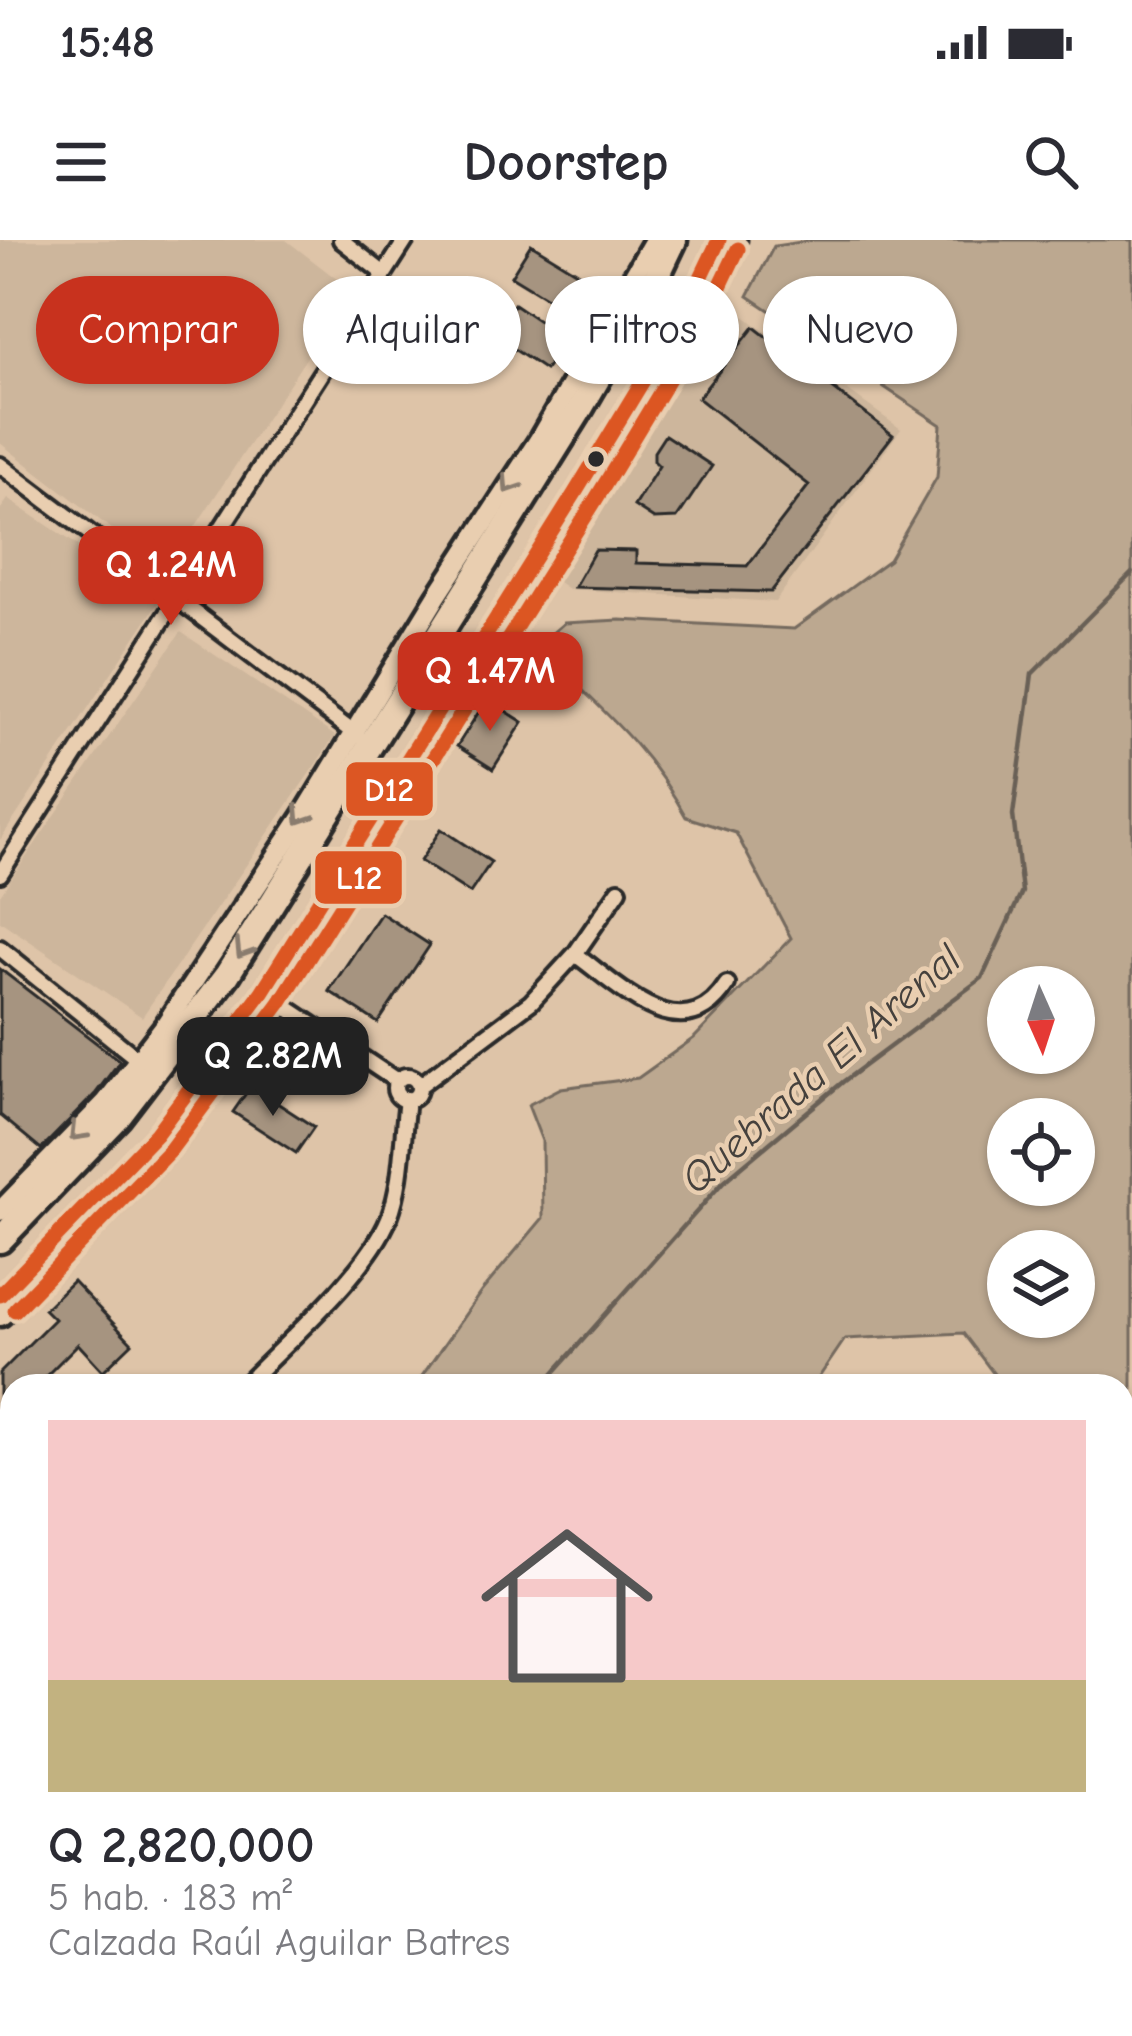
<!DOCTYPE html>
<html lang="es">
<meta charset="utf-8">
<style>
:root{--surface:#fff;--page:#f2f2f3;--text:#2b2b33;--muted:#7c7c81;--line:#e1e1e2;--accent:#c8321e}
body{margin:0;font-family:"Comic Neue",sans-serif;background:var(--page);color:var(--text);height:100vh;display:flex;flex-direction:column;font-size:45px;white-space:nowrap}
*{box-sizing:border-box;margin:0}
p{font-size:39px;color:var(--muted)}
.icon{flex:none;width:66px;height:66px;fill:none;stroke:currentColor;stroke-width:2;stroke-linecap:round;stroke-linejoin:round}
.map{position:relative;flex:1;overflow:hidden}
.drawer{position:absolute;left:0px;top:1134px;width:1134px;height:663px;display:flex;flex-direction:column;background:var(--surface);border-radius:36px 36px 0 0;box-shadow:0 3px 9px #0004}
.drawer>*{flex:none}
.top-card{position:absolute;left:36px;top:36px;width:1062px;height:108px;display:flex;gap:24px}
.needle{width:78px;rotate:177deg}
.buttons{position:absolute;left:987px;top:726px;display:grid;gap:24px}
.buttons a{display:grid;place-items:center;width:108px;height:108px;border-radius:50%;background:var(--surface);box-shadow:0 3px 9px #0004;font-size:60px}
.price{position:absolute;translate:-50% -102px;padding:0 27px;border-radius:24px;background:var(--accent);color:#fff;font-size:39px;line-height:78px;filter:drop-shadow(0 3px 6px #0008)}
.price::after{content:'';position:absolute;left:50%;top:72px;width:36px;height:27px;margin-left:-18px;background:inherit;clip-path:polygon(0 0,100% 0,50% 100%)}
.price.active{background:#222;color:#fff}
ul{padding:0;list-style:none}
li{display:grid;align-content:center;gap:24px;height:636px;padding:0 48px}
li+li{border-top:3px solid var(--line)}
li span{display:grid;place-items:center;height:372px;border-radius:0px;color:#555}
li>.icon{margin-inline-start:auto}
span .icon{width:216px;height:216px;fill:#fffc;stroke-width:1}
li b{font-size:51px}
.pill{padding:0 42px;border-radius:54px;background:var(--surface);box-shadow:0 3px 9px #0004;font-size:42px;line-height:108px}
.pill.active{background:var(--accent);color:#fff}
.status{display:flex;justify-content:space-between;align-items:center;height:84px;padding:0 60px;background:var(--surface);direction:ltr}
.status svg{height:33px;fill:currentColor}
header{display:flex;justify-content:space-between;align-items:center;height:156px;padding:0 48px;background:var(--surface);font-size:54px;font-weight:700}
.map>svg:first-child{display:block}
.built{fill:#cdb69c}
.green{fill:#bca890;stroke:#746a5e;stroke-width:3;fill-rule:evenodd}
.lines{fill:none;stroke-linecap:round;stroke-linejoin:round}
.stream{stroke:#696056;stroke-width:4.5}
.building{fill:#a69480;stroke:#2b2b2b;stroke-width:3}
.street-casing{stroke:#2b2b2b;stroke-width:22}
.secondary-casing{stroke:#2b2b2b;stroke-width:27}
.highway-casing{stroke:#2b2b2b;stroke-width:33}
.street{stroke:#e9ceb0;stroke-width:14}
.secondary{stroke:#e9ceb0;stroke-width:18}
.highway{stroke:#e9ceb0;stroke-width:24}
.bus-1-casing{stroke:#e9ceb0;stroke-width:24}
.bus-2-casing{stroke:#e9ceb0;stroke-width:24}
.bus-1{stroke:#dc5623;stroke-width:15}
.bus-2{stroke:#dc5623;stroke-width:15}
.oneway{stroke:#8a7c6e}
.bus-dot{fill:#2b2b2b;stroke:#e9ceb0;stroke-width:4.5}
.labels{text-anchor:middle;stroke-width:9;stroke-linejoin:round;paint-order:stroke}
.water-label{font-size:42px;font-style:italic;fill:#45413d;stroke:#e9ceb0}
.line-badge{stroke:#e9ceb0;stroke-width:4.5}
.badge-label{font-size:33px;text-anchor:middle;font-weight:bold;fill:#fff}
</style>
<div class="status"><b>15:48</b><svg viewBox="0 0 49 12"><path d="M0 12V9h3v3zM5 12V6h3v6zM10 12V3h3v9zM15 12V0h3v12zM26 1h20v11H26zM47 4h2v5h-2z"/></svg></div>
<header><svg class="icon" aria-label="menu" viewBox="0 0 24 24"><path d="M4 6h16M4 12h16M4 18h16"/></svg>Doorstep<svg class="icon" aria-label="search" viewBox="0 0 24 24"><circle cx="10" cy="10" r="6"/><path d="M15 15l6 6"/></svg></header>
<div class="map">
<svg width="1132" height="1796" viewBox="0 0 1132 1796">
<rect width="100%" height="100%" fill="#dec4a8"/>
<filter id="ink" filterUnits="userSpaceOnUse"><feTurbulence type="fractalNoise" baseFrequency=".00833" numOctaves="2"/><feDisplacementMap in="SourceGraphic" scale="24" xChannelSelector="R" yChannelSelector="G"/><feConvolveMatrix kernelMatrix="1 2 1 2 8 2 1 2 1" color-interpolation-filters="sRGB"/></filter>
<g filter="url(#ink)">
<path class="built" d="M0 0H286L351 50 166 331 0 203Z
M733 68 901 189 775 362 568 349 541 330Z
M8 259 160 360 0 600V270Z
M181 392 335 496 142 777 0 681V655Z"/>
<path class="green" d="M814 0H1132V1796H1108V1785H1122V1146H1003L963 1093 845 1099 813 1146H415L481 1052 543 978 542 901 528 865 561 848 638 838 694 798 791 698 736 593 686 577C646 503 595 464 537 406L564 383 620 380 794 389 889 320 937 237 941 185 748 56 774 6ZM1074 747V813H1008V747ZM1074 879V945H1008V879ZM1008 1011H1074V1077H1008Z
M12 1235V1363L0 1358V1242Z
M64 1785H406L400 1796H57Z
M692 1785H913V1796H692Z"/>
<g class="lines">
<path class="stream" d="M542 1146 723 942 844 841 982 738 1022 652 1013 575 1032 434 1132 333
M150 1796 158 1785"/>
</g>
<path class="building" d="M531 4 598 45 578 77 511 36Z
M514 64 566 99 545 130 493 95Z
M754 87 893 195 771 352 574 347 595 310 636 311V323L747 326 809 245 698 158Z
M665 195 712 226 677 278 654 279 634 266 659 226 654 221V212Z
M487 459 523 482 493 529 457 506Z
M441 589 491 622 470 653 420 621Z
M381 673 430 705 378 783 329 751Z
M0 729 120 821 96 853 41 909 0 875Z
M251 846 314 887 296 913 233 872Z
M73 1041 132 1103 103 1131 78 1104 36 1146H12V1174L0 1159V1133L54 1079 44 1069Z"/>
<g class="lines">
<defs>
<path id="street" d="M341 0 383 33
M0 225 359 497
M0 634 406 0
M0 708 145 825
M575 714C621 747 683 813 727 744
M274 759 397 841
M395 848a12 12 0 1 1 24 0a12 12 0 1 1-24 0Z
M419 846 531 762 575 714 619 650
M244 1146C285 1103 367 1033 389 978 403 942 402 897 407 859
M0 1418 12 1425
M0 1681 12 1661
M1066 1785 1067 1796
M585 1787 602 1796"/>
<path id="secondary" d="M0 971 106 862 165 785 303 576 437 356 538 201 654 0"/>
<path id="highway" d="M0 1000 119 876 227 735 577 174 655 40 674 0
M0 1073C67 1004 139 938 198 862 313 713 403 548 502 389 583 261 670 139 733 0"/>
</defs>
<use href="#street" class="street-casing"/>
<use href="#secondary" class="secondary-casing"/>
<use href="#highway" class="highway-casing"/>
<use href="#street" class="street"/>
<use href="#secondary" class="secondary"/>
<use href="#highway" class="highway"/>
<defs>
<path id="bus-1" d="M0 1055 156 894 262 752 575 253 685 71 719 0"/>
<path id="bus-2" d="M15 1070 171 909 280 763 593 264 703 82 738 9"/>
</defs>
<use href="#bus-1" class="bus-1-casing"/>
<use href="#bus-2" class="bus-2-casing"/>
<use href="#bus-1" class="bus-1"/>
<use href="#bus-2" class="bus-2"/>
</g>
<defs><path id="oneway-chevron" d="M-2-3.5L2.5 0L-2 3.5" fill="none" stroke-width="1.6" stroke-linecap="round" stroke-linejoin="round" transform="scale(3)"/></defs>
<g class="oneway">
<use href="#oneway-chevron" transform="translate(510 245) rotate(123)"/>
<use href="#oneway-chevron" transform="translate(302 576) rotate(123)"/>
<use href="#oneway-chevron" transform="translate(243 710) rotate(122)"/>
<use href="#oneway-chevron" transform="translate(77 893) rotate(134)"/>
</g>
</g>
<circle class="bus-dot" cx="596" cy="219" r="10"/>
<g class="labels">
<g class="water-label">
<text transform="translate(820 828) rotate(-41)" y="15">Quebrada El Arenal</text>
</g>
</g>
<g class="line-badge">
<rect x="344" y="520" width="91" height="58" rx="12" fill="#dc5623"/>
<rect x="313" y="609" width="91" height="57" rx="12" fill="#dc5623"/>
</g>
<g class="badge-label">
<text x="389" y="561">D12</text>
<text x="359" y="649">L12</text>
</g>
</svg>
<div class="buttons">
<a><svg class="needle" viewBox="-14 -14 28 28"><path d="M0-13l5 13h-10z" fill="#e53935"/><path d="M0 13l5-13h-10z" fill="#7c7c81"/></svg></a>
<a><svg class="icon" aria-label="locate" viewBox="0 0 24 24"><circle cx="12" cy="12" r="6"/><path d="M12 2v4M12 18v4M2 12h4M18 12h4"/></svg></a>
<a><svg class="icon" aria-label="layers" viewBox="0 0 24 24"><path d="M12 4l9 5-9 5-9-5zM3 14l9 5 9-5"/></svg></a>
</div>
<b class="price" style="left:171px;top:388px">Q 1.24M</b>
<b class="price" style="left:490px;top:494px">Q 1.47M</b>
<b class="price active" style="left:273px;top:879px">Q 2.82M</b>
<div class="top-card">
<a class="pill active">Comprar</a>
<a class="pill">Alquilar</a>
<a class="pill">Filtros</a>
<a class="pill">Nuevo</a>
</div>
<section class="drawer">
<ul>
<li><span style="background:linear-gradient(#f6c9c9 70%,#c2b280 0)"><svg class="icon" aria-label="home" viewBox="0 0 24 24"><path d="M3 11l9-7 9 7M6 9v11h12V9"/></svg></span><div><b>Q 2,820,000</b><p>5 hab. · 183 m²</p><p>Calzada Raúl Aguilar Batres</p></div></li>
</ul>
</section>
</div>
